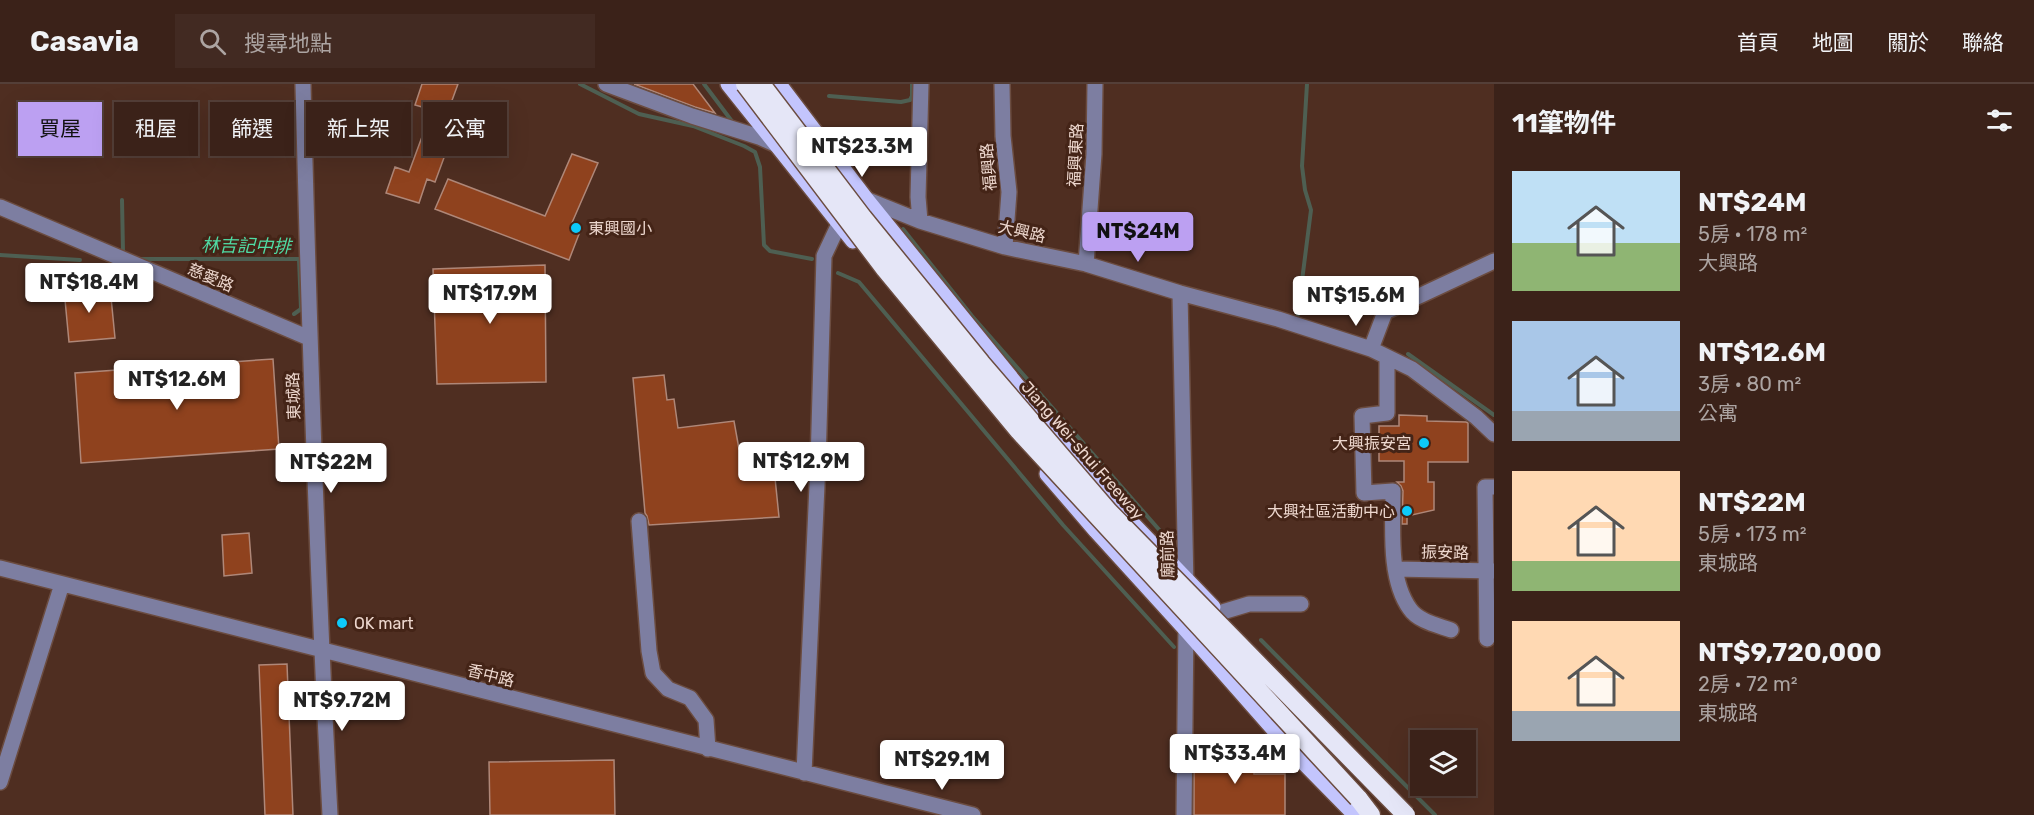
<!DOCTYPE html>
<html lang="zh-TW">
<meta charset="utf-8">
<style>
:root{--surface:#3b2219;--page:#422a22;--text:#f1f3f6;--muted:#aca4a2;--line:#543f38;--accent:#bca0f2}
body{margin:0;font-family:Rubik,"Noto Sans TC",sans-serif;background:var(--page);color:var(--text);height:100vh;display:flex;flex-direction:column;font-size:22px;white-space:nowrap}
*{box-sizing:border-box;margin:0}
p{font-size:20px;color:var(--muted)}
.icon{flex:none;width:33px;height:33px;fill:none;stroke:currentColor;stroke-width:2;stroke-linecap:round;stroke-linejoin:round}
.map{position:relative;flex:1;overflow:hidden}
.details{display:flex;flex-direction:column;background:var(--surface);width:540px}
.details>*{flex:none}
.guide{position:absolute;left:18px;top:18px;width:570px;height:54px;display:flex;gap:12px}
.controls{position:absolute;left:1410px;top:646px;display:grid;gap:12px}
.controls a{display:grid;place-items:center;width:66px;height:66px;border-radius:0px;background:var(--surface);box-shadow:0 6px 24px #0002,0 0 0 2px var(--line);font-size:30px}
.price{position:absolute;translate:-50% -51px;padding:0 14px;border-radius:6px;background:#fff;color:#222;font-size:20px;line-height:39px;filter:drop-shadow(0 2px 3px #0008)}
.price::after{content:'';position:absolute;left:50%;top:36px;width:18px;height:14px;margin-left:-9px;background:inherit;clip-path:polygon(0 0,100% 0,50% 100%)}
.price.active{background:var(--accent);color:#111}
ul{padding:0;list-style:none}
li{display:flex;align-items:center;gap:18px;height:150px;padding:0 18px}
li span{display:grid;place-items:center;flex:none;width:168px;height:120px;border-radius:0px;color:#555}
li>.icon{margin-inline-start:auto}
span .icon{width:72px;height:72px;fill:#fffc;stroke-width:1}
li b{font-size:26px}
h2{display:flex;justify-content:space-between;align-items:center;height:72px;padding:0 18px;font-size:26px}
.tag{padding:0 21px;border-radius:0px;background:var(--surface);box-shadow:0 6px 24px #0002,0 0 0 2px var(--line);font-size:21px;line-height:54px}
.tag.active{background:var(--accent);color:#111}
header{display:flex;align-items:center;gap:36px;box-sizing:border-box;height:84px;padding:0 30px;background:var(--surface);border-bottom:2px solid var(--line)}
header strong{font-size:28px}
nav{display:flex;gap:33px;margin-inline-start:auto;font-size:21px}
.search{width:420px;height:54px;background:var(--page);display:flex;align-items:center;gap:15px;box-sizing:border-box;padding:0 21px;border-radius:0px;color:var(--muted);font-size:22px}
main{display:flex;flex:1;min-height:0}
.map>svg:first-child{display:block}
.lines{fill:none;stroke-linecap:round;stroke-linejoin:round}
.stream{stroke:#4e5f52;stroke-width:4}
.building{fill:#8f421e;stroke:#af8778;stroke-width:1.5}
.minor-casing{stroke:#6b4c40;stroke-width:18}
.major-casing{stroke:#6b4c40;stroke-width:18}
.highway-casing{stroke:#6b4c40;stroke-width:21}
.minor{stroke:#7d7ea1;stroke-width:15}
.major{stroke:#c3c5fd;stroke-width:15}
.highway{stroke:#e5e6f7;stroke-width:18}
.highway-bridge-casing{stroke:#6b4c40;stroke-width:21;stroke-linecap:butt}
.highway-bridge{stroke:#e5e6f7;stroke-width:18}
.poi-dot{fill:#0dcafa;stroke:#442417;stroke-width:2}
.labels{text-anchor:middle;stroke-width:6;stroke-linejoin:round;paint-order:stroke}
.street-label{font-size:16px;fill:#edd7ce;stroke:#442417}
.poi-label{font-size:16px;fill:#edd7ce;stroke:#442417;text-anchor:start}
.water-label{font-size:18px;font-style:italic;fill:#50dba4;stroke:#442417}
</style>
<header>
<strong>Casavia</strong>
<div class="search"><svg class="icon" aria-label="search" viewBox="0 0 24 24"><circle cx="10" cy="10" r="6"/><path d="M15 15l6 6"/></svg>搜尋地點</div>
<nav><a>首頁</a><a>地圖</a><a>關於</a><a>聯絡</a></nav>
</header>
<main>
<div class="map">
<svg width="1494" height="731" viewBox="0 0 1494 731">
<rect width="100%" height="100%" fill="#4f2e21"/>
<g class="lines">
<path class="stream" d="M580 0 639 30 693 42 744 62 755 68 760 83 764 161 770 167 812 175
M704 0 734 40
M829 12 901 18 910 16 912 12V0
M122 116 123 168
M903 145 972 232 1176 465
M0 171 80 176
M137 175H299L301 225 294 230
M838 189 859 198 1063 441 1174 563
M1297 236 1311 126 1305 106 1302 82 1307 0
M1408 270 1494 331
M1261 556 1435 731"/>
</g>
<path class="building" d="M422 0H458L447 30 415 21Z
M634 0H693L715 29 695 23Z
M426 42 452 52 435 98 427 95 419 119 386 109 395 83 409 88Z
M572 70 598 79 571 141 581 145 569 176 435 125 448 95 545 132Z
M545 181 546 298 437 300 433 185Z
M110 203 115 254 69 258 64 205Z
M273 275 279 365 81 379 75 289Z
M664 291 667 316 674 315 678 344 734 337 739 365 749 363 751 376 773 374 779 433 649 441 647 432 645 429 633 294Z
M1399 331 1427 332V337L1466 338 1468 339V378H1428V398H1434V426L1407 432V440H1402L1403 407 1401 402 1397 398H1404V377H1379V342H1399Z
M249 449 252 489 224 492 222 451Z
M287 580 293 731H265L259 581Z
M1194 665 1254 666V690H1285V731H1194Z
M614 676 615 731H490L489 678Z"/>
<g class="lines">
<defs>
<path id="minor" d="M303 0C309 244 317 487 330 731
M606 0 692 32 759 53 779 62
M1002 0 1003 52 1009 108 1005 163
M863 114 920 137 1005 163 1086 180 1180 209 1278 235 1371 265 1412 285 1476 333 1494 350
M0 123 309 254
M920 137 918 113 921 0
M1086 180 1094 70 1095 0
M1180 209 1186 503
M1371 265 1385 228 1494 177
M1387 273V329L1362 332 1364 409 1393 407C1393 442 1388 495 1410 525 1418 537 1437 541 1451 546
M639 437 649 567 653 589 668 605 690 614 706 636 708 665
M0 484 973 731
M1395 485 1494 487
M1219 529 1249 520H1301
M1487 555 1485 403H1494
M804 689 818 379 824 172 839 140
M0 698 62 500
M1184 731 1186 539"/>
<path id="major" d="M728 0 853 157
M779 0 867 116 1111 417 1213 523
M1047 390 1096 447 1186 546 1296 671 1355 731"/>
<path id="highway" d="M1358 714 1371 731"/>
</defs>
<use href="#minor" class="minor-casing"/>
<use href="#major" class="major-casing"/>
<use href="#highway" class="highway-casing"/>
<use href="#minor" class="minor"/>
<use href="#major" class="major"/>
<use href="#highway" class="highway"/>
<defs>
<path id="highway-bridge" d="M745 0 885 185 1019 347 1358 714
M761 0 863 134 981 279 1109 428 1406 731"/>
</defs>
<use href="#highway-bridge" class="highway-bridge-casing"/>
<use href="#highway-bridge" class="highway-bridge"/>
</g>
<g class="poi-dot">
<circle cx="576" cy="144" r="6"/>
<circle cx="1424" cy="359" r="6"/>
<circle cx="1407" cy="427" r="6"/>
<circle cx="342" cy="539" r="6"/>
</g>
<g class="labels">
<g class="street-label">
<text transform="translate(1075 71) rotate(-87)" y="6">福興東路</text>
<text transform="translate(988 83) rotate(-95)" y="6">福興路</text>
<text transform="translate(1022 147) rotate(13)" y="6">大興路</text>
<text transform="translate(211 193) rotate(23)" y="6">慈愛路</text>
<text transform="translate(293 312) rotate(-92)" y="6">東城路</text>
<text transform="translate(1083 366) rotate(49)" y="6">Jiang Wei-shui Freeway</text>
<text transform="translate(1445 468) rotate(1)" y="6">振安路</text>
<text transform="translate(1167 470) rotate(-91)" y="6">廟前路</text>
<text transform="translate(491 591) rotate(14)" y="6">香中路</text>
</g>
<g class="poi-label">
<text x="588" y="150">東興國小</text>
<text x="1412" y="365" text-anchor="end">大興振安宮</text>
<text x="1395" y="433" text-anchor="end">大興社區活動中心</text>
<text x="354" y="545">OK mart</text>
</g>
<g class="water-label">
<text transform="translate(246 162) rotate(1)" y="6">林吉記中排</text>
</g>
</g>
</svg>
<div class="controls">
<a><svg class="icon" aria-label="layers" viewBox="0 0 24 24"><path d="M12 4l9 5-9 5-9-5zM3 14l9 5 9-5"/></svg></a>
</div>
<b class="price" style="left:862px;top:94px">NT$23.3M</b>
<b class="price active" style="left:1138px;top:179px">NT$24M</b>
<b class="price" style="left:89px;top:230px">NT$18.4M</b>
<b class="price" style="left:490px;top:241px">NT$17.9M</b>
<b class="price" style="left:1356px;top:243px">NT$15.6M</b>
<b class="price" style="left:177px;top:327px">NT$12.6M</b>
<b class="price" style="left:801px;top:409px">NT$12.9M</b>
<b class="price" style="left:331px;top:410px">NT$22M</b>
<b class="price" style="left:342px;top:648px">NT$9.72M</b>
<b class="price" style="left:1235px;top:701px">NT$33.4M</b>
<b class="price" style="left:942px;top:707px">NT$29.1M</b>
<div class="guide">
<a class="tag active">買屋</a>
<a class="tag">租屋</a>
<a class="tag">篩選</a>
<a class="tag">新上架</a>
<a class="tag">公寓</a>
</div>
</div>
<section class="details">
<h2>11筆物件<svg class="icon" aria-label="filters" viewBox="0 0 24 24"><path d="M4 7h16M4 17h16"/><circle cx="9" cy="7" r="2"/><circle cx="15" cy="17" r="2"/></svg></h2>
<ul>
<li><span style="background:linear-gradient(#bfe0f5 60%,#8fb573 0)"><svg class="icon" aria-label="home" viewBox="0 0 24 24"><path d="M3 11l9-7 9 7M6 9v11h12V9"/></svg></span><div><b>NT$24M</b><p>5房 · 178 m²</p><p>大興路</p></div></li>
<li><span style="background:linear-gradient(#a9c7e8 75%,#9aa5b1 0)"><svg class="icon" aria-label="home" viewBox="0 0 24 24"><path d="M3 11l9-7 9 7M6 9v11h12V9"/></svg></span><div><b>NT$12.6M</b><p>3房 · 80 m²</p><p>公寓</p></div></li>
<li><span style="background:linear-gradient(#ffd9b3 75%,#8fb573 0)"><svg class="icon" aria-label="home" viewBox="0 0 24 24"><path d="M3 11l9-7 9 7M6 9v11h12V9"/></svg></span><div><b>NT$22M</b><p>5房 · 173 m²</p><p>東城路</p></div></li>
<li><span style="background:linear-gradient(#ffd9b3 75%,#9aa5b1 0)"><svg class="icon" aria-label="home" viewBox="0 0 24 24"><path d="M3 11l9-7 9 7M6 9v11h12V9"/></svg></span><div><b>NT$9,720,000</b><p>2房 · 72 m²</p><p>東城路</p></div></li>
</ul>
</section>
</main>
